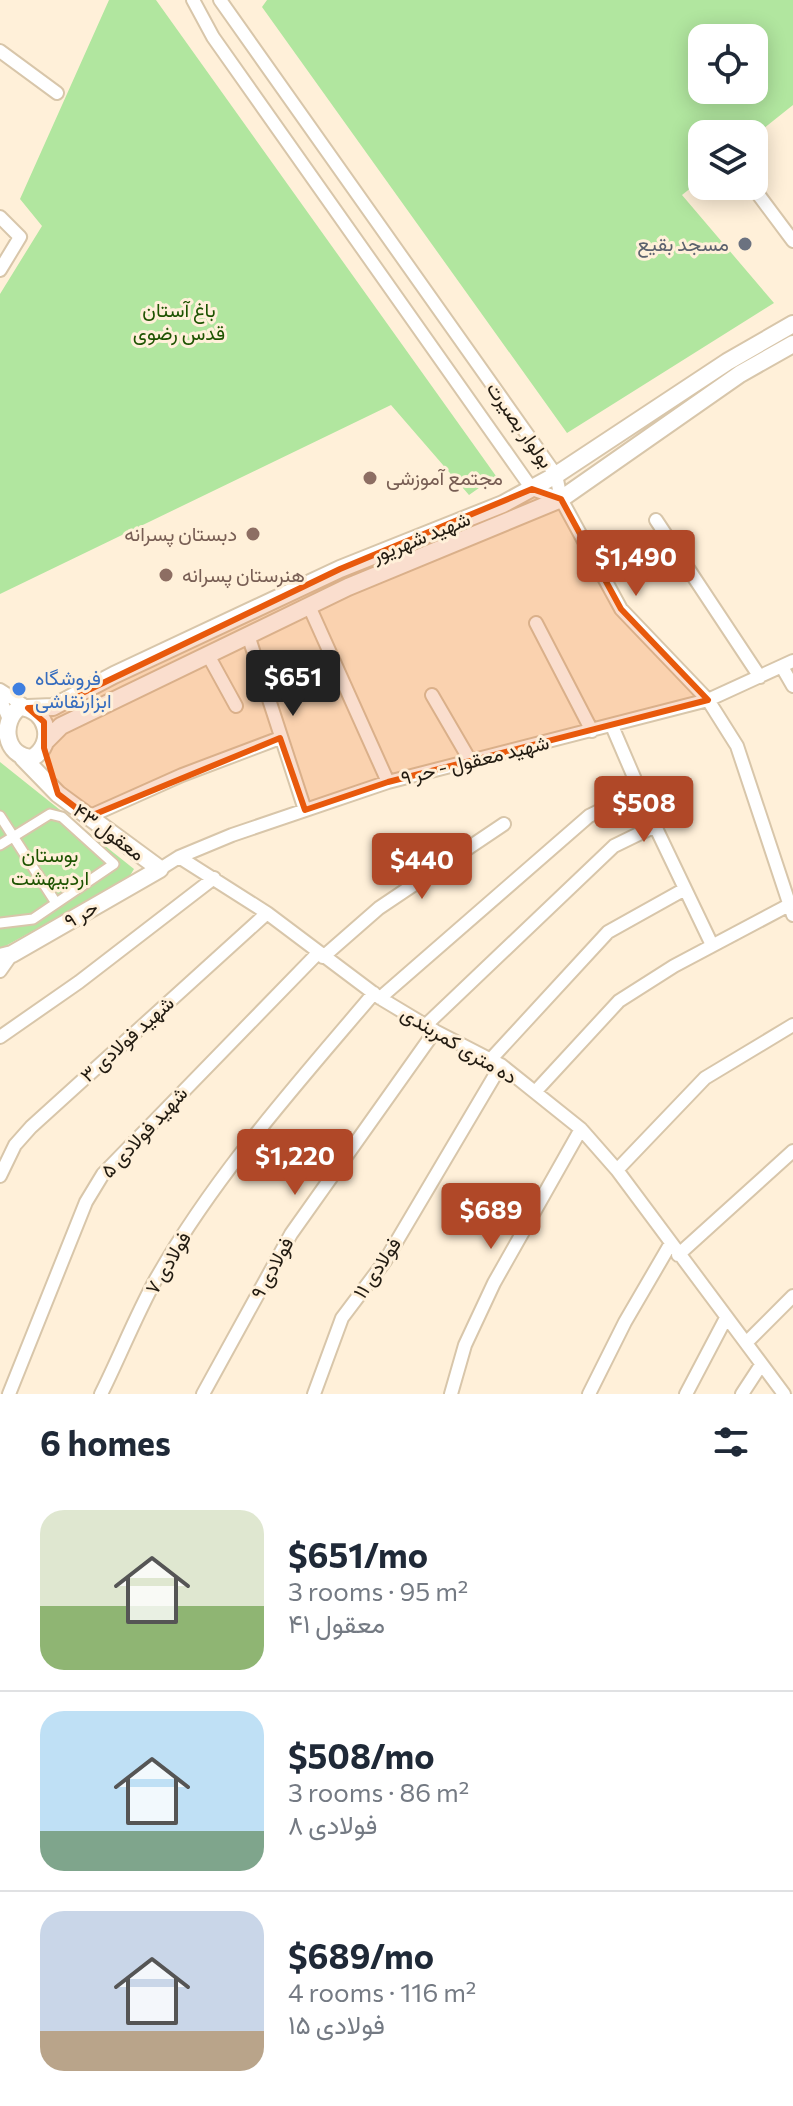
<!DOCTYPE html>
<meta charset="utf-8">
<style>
:root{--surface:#fff;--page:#f2f2f3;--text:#1f2937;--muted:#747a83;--line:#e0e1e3;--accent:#b04828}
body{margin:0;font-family:Commissioner,Vazirmatn,sans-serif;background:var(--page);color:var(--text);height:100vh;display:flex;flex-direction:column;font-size:30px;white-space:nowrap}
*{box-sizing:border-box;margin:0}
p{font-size:26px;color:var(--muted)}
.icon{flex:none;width:44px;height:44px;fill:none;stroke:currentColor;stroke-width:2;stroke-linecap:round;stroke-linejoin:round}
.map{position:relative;height:1394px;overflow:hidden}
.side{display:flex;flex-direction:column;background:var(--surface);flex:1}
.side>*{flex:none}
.controls{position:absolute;left:688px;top:24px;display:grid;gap:16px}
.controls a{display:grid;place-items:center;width:80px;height:80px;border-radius:16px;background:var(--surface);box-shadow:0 4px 20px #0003;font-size:40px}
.price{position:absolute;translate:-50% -68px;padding:0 18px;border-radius:8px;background:var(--accent);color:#fff;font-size:26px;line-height:52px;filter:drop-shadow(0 2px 4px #0008)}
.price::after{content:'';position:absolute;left:50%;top:48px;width:24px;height:18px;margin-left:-12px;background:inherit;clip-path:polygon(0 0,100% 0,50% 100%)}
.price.current{background:#222;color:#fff}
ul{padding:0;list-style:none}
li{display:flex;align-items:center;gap:24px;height:200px;padding:0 40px}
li+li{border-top:2px solid var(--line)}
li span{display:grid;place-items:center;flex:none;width:224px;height:160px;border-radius:24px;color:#555}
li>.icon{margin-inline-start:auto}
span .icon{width:96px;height:96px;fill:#fffc;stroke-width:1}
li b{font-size:34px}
h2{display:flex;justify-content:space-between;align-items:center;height:96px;padding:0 40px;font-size:34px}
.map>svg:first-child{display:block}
.green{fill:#b1e69f;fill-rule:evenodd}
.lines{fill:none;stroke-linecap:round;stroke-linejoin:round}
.pedestrian-casing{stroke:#d8c6aa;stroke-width:13}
.minor-casing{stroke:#d8c6aa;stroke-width:16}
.tertiary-casing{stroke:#d8c6aa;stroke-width:20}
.pedestrian{stroke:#fff;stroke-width:9}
.minor{stroke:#fff;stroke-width:12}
.tertiary{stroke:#fff;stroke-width:16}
.marked{fill:#e8590c;fill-opacity:0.2;stroke:#e8590c;stroke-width:6;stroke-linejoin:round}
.worship-dot{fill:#6b7280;stroke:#fff0d9;stroke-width:3}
.education-dot{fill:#8d6e63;stroke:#fff0d9;stroke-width:3}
.shop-dot{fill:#3f7fe0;stroke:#fff0d9;stroke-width:3}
.labels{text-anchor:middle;stroke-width:6;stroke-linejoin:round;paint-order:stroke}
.worship-label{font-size:20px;fill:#5b616d;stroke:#fff0d9;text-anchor:end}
.park-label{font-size:20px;fill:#1d5300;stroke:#fff0d9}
.street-label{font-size:20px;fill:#221b11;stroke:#fff0d9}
.education-label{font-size:20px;fill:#785e54;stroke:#fff0d9;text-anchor:start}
.shop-label{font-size:20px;fill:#366cbe;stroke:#fff0d9;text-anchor:start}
</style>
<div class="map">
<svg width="793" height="1394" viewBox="0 0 793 1394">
<rect width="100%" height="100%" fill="#fff0d9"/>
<path class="green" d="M109 0H156L496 476 469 495 391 405 0 594V294L42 226 20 199Z
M267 0H793V105L754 136V134H702V179L682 195 774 303 567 433 262 7ZM702 38H754V90H702Z
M0 762 134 869 128 879 0 949Z"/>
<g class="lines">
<defs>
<path id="pedestrian" d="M0 816 56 903
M0 845 50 814 62 817 114 864 33 919 0 923"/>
<path id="minor" d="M193 0 213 37 532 489 561 499
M220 0 556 475 561 499 621 609 708 700 737 746 793 915
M0 51 57 93
M752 186 793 241
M0 217 20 237 0 270
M656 520 760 677
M309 606 388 782
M536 623 592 731
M248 635 305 810
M208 655 236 706
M782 667 793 686
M0 690 28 708
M432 695 471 762
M0 698 8 717
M612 726 655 826 712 945
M88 817 182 775 280 738
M179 857 267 913 380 998 435 1031 501 1065 581 1129 617 1170 784 1394
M160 869 179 857 232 835 388 782 708 700 793 661
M323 957 379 908 504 824
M0 971 12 954
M380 998 589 816 640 791
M426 1025 614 846 655 826
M0 1037 79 982 214 878
M491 1059 608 932 685 889
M535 1092 619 1001 674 966 789 905
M617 1170 705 1078 793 1025
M0 1176 15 1145 31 1127 267 913
M678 1255 793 1151
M746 1343 793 1296
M9 1394 86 1202 103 1174 318 953
M101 1394C120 1356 136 1315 156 1279 215 1175 297 1084 374 993
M203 1394 291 1234 435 1031
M314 1394 342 1318 385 1261 501 1065
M451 1394 465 1345 494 1283 581 1129
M589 1394 625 1322 671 1243
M686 1394 726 1318
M742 1394 761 1365"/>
<path id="tertiary" d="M20 707C48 709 56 744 32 758 4 756 0 721 20 707Z
M28 708 53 707 114 675 340 569 503 504 556 475 727 362 793 324
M46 741 61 726 348 587 561 499 740 374 793 344
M0 957 12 954 160 869 58 794 23 758"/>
</defs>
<use href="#pedestrian" class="pedestrian-casing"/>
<use href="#minor" class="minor-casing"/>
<use href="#tertiary" class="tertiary-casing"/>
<use href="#pedestrian" class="pedestrian"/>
<use href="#minor" class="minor"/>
<use href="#tertiary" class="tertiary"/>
</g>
<path class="marked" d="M532 489 561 499 621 609 708 700 388 782 305 810 280 738 88 817 58 794 44 748V722L28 708 53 707 340 569Z"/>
<circle class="worship-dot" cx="745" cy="244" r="8"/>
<g class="education-dot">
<circle cx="370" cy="478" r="8"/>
<circle cx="253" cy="534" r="8"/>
<circle cx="166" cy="575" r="8"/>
</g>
<circle class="shop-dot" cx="19" cy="689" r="8"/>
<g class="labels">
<g class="worship-label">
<text x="729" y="251">مسجد بقیع</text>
</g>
<g class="park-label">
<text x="179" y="317">باغ آستان<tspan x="179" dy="23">قدس رضوی</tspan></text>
<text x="50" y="862">بوستان<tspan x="50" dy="23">اردیبهشت</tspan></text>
</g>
<g class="street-label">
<text transform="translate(520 425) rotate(55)" y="7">بولوار بصیرت</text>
<text transform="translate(421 537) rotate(-22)" y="7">شهید شهریور</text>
<text transform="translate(475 760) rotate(-14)" y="7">شهید معقول - حر ۹</text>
<text transform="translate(109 832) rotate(36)" y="7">معقول ۴۳</text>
<text transform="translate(81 914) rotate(-30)" y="7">حر ۹</text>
<text transform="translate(127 1039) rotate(-42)" y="7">شهید فولادی ۳</text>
<text transform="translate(459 1045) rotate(31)" y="7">ده متری کمربندی</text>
<text transform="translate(144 1132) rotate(-47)" y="7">شهید فولادی ۵</text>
<text transform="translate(168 1263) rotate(-59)" y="7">فولادی ۷</text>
<text transform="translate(272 1268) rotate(-61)" y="7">فولادی ۹</text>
<text transform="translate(377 1268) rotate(-56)" y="7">فولادی ۱۱</text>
</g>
<g class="education-label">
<text x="386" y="485">مجتمع آموزشی</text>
<text x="237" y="541" text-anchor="end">دبستان پسرانه</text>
<text x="182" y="582">هنرستان پسرانه</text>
</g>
<g class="shop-label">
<text x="35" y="685">فروشگاه<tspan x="35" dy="23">ابزارنقاشی</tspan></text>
</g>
</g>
</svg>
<div class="controls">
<a><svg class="icon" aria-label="locate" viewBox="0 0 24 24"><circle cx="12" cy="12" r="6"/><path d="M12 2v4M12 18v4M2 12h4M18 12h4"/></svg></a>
<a><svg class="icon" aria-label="layers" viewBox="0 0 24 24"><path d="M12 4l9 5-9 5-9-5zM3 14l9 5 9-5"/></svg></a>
</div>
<b class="price" style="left:636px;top:598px">$1,490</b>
<b class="price current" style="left:293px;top:718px">$651</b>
<b class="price" style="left:644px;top:844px">$508</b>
<b class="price" style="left:422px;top:901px">$440</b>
<b class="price" style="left:295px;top:1197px">$1,220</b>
<b class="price" style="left:491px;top:1251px">$689</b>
</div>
<section class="side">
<h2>6 homes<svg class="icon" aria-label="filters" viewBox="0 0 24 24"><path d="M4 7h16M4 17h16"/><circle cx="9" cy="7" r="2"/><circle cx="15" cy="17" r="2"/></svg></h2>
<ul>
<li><span style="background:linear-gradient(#dfe7d0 60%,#8fb573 0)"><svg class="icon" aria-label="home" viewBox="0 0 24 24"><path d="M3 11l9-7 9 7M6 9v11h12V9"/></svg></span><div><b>$651/mo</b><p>3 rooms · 95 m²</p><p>معقول ۴۱</p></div></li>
<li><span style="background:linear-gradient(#bfe0f5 75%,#7fa58c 0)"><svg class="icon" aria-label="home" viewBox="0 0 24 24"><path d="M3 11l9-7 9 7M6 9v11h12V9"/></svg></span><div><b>$508/mo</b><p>3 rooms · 86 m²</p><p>فولادی ۸</p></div></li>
<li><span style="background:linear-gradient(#c9d6e8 75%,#b9a48a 0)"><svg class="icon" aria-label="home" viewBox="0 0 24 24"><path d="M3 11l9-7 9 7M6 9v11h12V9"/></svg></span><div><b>$689/mo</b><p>4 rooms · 116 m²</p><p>فولادی ۱۵</p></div></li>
</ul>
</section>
